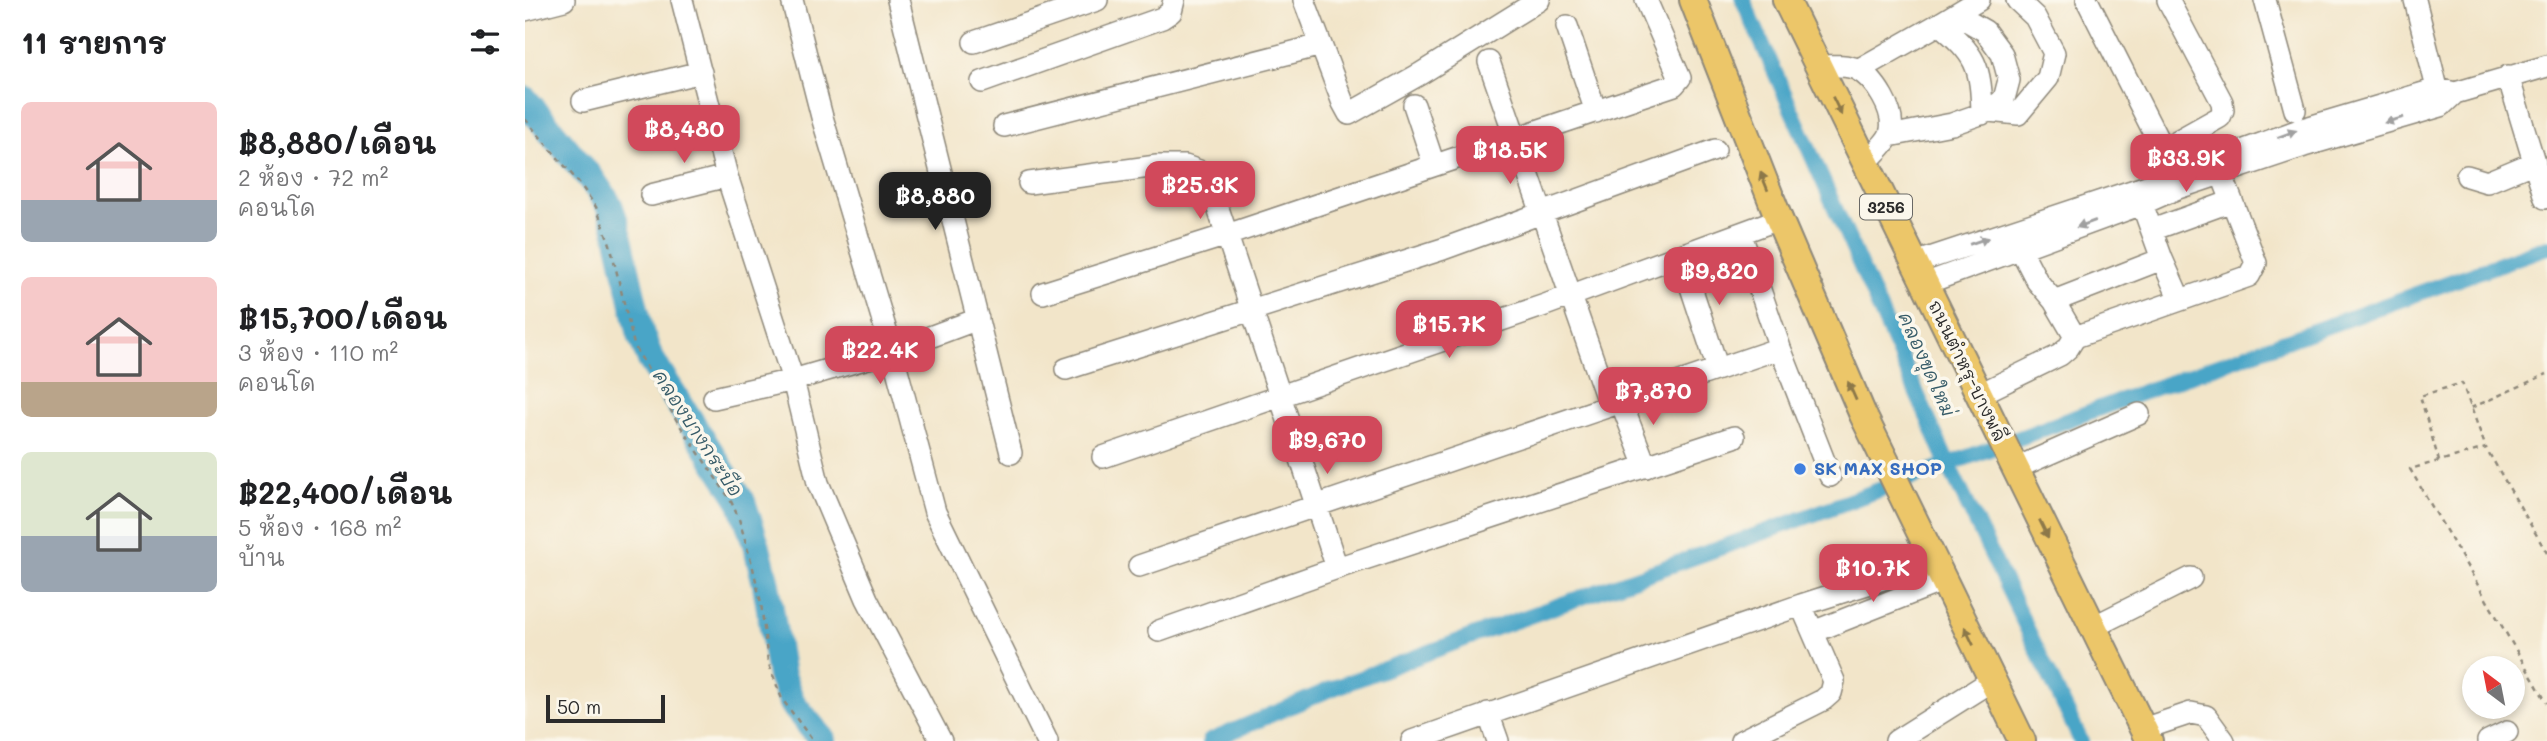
<!DOCTYPE html>
<html lang="th">
<meta charset="utf-8">
<style>
:root{--surface:#fff;--page:#f6f6f6;--text:#202124;--muted:#757577;--accent:#d1495b}
body{margin:0;font-family:Mali,"Playpen Sans Thai",sans-serif;background:var(--page);color:var(--text);height:100vh;display:flex;flex-direction:column;font-size:26px;white-space:nowrap}
*{box-sizing:border-box;margin:0}
p{font-size:23px;color:var(--muted)}
.icon{flex:none;width:38px;height:38px;fill:none;stroke:currentColor;stroke-width:2;stroke-linecap:round;stroke-linejoin:round}
.map{position:relative;flex:1;overflow:hidden}
.side{display:flex;flex-direction:column;background:var(--surface);width:525px}
.side>*{flex:none}
.needle{width:46px;rotate:328deg}
.buttons{position:absolute;left:1937px;top:656px;display:grid;gap:14px}
.buttons a{display:grid;place-items:center;width:63px;height:63px;border-radius:50%;background:var(--surface);box-shadow:0 4px 10px #0003;font-size:35px}
.scale{position:absolute;left:21px;bottom:18px;width:119px;box-sizing:border-box;padding-left:7px;border:4px solid #2b2b2b;border-top:0;font-size:19px;line-height:24px;white-space:nowrap;color:#2b2b2b;-webkit-text-stroke:5px #fbf7ec;paint-order:stroke}
.price{position:absolute;translate:-50% -60px;padding:0 16px;border-radius:14px;background:var(--accent);color:#fff;font-size:23px;line-height:46px;filter:drop-shadow(0 2px 4px #0008)}
.price::after{content:'';position:absolute;left:50%;top:42px;width:21px;height:16px;margin-left:-10px;background:inherit;clip-path:polygon(0 0,100% 0,50% 100%)}
.price.on{background:#222;color:#fff}
ul{padding:0;list-style:none}
li{display:flex;align-items:center;gap:21px;height:175px;padding:0 21px}
li span{display:grid;place-items:center;flex:none;width:196px;height:140px;border-radius:10px;color:#555}
li>.icon{margin-inline-start:auto}
span .icon{width:84px;height:84px;fill:#fffc;stroke-width:1}
li b{font-size:30px}
h2{display:flex;justify-content:space-between;align-items:center;height:84px;padding:0 21px;font-size:30px}
main{display:flex;flex:1;min-height:0}
.map>svg:first-child{display:block}
.lines{fill:none;stroke-linecap:round;stroke-linejoin:round}
.canal{stroke:#49a5c7;stroke-width:16}
.river{stroke:#49a5c7;stroke-width:28}
.minor-casing{stroke:#8e887a;stroke-width:24}
.major-casing{stroke:#8e887a;stroke-width:30}
.path{stroke:#8e887a;stroke-width:2.5;stroke-dasharray:5 5;stroke-linecap:butt}
.minor{stroke:#fff;stroke-width:21}
.major{stroke:#ecc669;stroke-width:26}
.oneway{fill:#8c784a}
.oneway2{fill:#a0a0a0}
.shop-dot{fill:#3f7fe0;stroke:#fbf7ec;stroke-width:2.5}
.labels{text-anchor:middle;stroke-width:7;stroke-linejoin:round;paint-order:stroke}
.shield{fill:#fbf7ec;stroke:#696865;stroke-width:2}
.shield-label{font-size:16px;font-weight:bold;fill:#2b2b2b}
.street-label{font-size:18px;fill:#2b2b2b;stroke:#fbf7ec}
.shop-label{font-size:18px;font-weight:bold;fill:#366cbe;stroke:#fbf7ec;text-anchor:start}
.water-label{font-size:19px;font-style:italic;fill:#375c69;stroke:#fbf7ec}
</style>
<main>
<section class="side">
<h2>11 รายการ<svg class="icon" aria-label="filters" viewBox="0 0 24 24"><path d="M4 7h16M4 17h16"/><circle cx="9" cy="7" r="2"/><circle cx="15" cy="17" r="2"/></svg></h2>
<ul>
<li><span style="background:linear-gradient(#f6c9c9 70%,#9aa5b1 0)"><svg class="icon" aria-label="home" viewBox="0 0 24 24"><path d="M3 11l9-7 9 7M6 9v11h12V9"/></svg></span><div><b>฿8,880/เดือน</b><p>2 ห้อง · 72 m²</p><p>คอนโด</p></div></li>
<li><span style="background:linear-gradient(#f6c9c9 75%,#b9a48a 0)"><svg class="icon" aria-label="home" viewBox="0 0 24 24"><path d="M3 11l9-7 9 7M6 9v11h12V9"/></svg></span><div><b>฿15,700/เดือน</b><p>3 ห้อง · 110 m²</p><p>คอนโด</p></div></li>
<li><span style="background:linear-gradient(#dfe7d0 60%,#9aa5b1 0)"><svg class="icon" aria-label="home" viewBox="0 0 24 24"><path d="M3 11l9-7 9 7M6 9v11h12V9"/></svg></span><div><b>฿22,400/เดือน</b><p>5 ห้อง · 168 m²</p><p>บ้าน</p></div></li>
</ul>
</section>
<div class="map">
<svg width="2022" height="741" viewBox="0 0 2022 741">
<rect width="100%" height="100%" fill="#fbf7ec"/>
<filter id="ink" filterUnits="userSpaceOnUse"><feTurbulence type="fractalNoise" baseFrequency=".0143" numOctaves="2"/><feDisplacementMap in="SourceGraphic" scale="14" xChannelSelector="R" yChannelSelector="G"/><feConvolveMatrix kernelMatrix="1 2 1 2 8 2 1 2 1" color-interpolation-filters="sRGB"/></filter>
<filter id="wash" filterUnits="userSpaceOnUse"><feTurbulence type="fractalNoise" baseFrequency=".00686" numOctaves="4" result="noise"/><feDisplacementMap in="SourceGraphic" scale="28" xChannelSelector="R" yChannelSelector="G"/><feGaussianBlur stdDeviation="1.57" result="paint"/><feColorMatrix in="noise" values="0 0 0 0 0 0 0 0 0 0 0 0 0 0 0 0 0 1.4 0 .05"/><feComposite in="paint" operator="in"/></filter>
<g filter="url(#wash)">
<rect width="100%" height="100%" fill="#f2e5c9"/>
<g class="lines">
<path class="canal" d="M1218 0 1423 464 1556 741
M685 741 806 689 953 634 1265 523 1613 394 2022 247"/>
<path class="river" d="M0 100 67 180 84 205 91 225 116 335 125 358 217 502 232 547 241 584 256 676 267 703 298 741"/>
</g>
</g>
<g filter="url(#ink)">
<g class="lines">
<defs>
<path id="minor" d="M157 0 202 176 268 380 293 483 342 599 416 741
M267 0 297 117 367 351 410 512 522 741
M373 0 486 453
M779 0 818 103 824 114 895 74 1014 0
M1454 0 1414 24C1451 55 1456 65 1457 114
M1562 0 1643 160
M1740 0 1770 110
M1890 0 1915 100
M0 10 39 0
M1042 26 1071 112
M449 42 572 0
M964 62 1084 405
M1292 66C1304 66 1320 64 1331 69 1350 78 1372 113 1365 134 1361 144 1347 155 1340 164
M1333 70 1414 24 1439 19 1460 31 1477 54 1484 80 1479 99 1464 111 1427 124 1364 136
M1983 76 2020 198
M457 82 637 18 646 12 649 0
M58 101 176 72
M889 105 909 165
M1464 111 1493 114 1523 78 1529 53 1510 17 1492 0
M479 126 796 45
M1638 149 1695 117 1698 110 1697 102 1643 0
M1942 176 1962 182 2010 162
M504 183 632 166H660L674 171 684 181 812 568
M126 195 202 176
M1627 230 1707 201
M1216 235 1255 348 1305 476
M1495 248 1512 281 1529 301
M1156 257 1193 369
M1637 259 1655 300
M1390 263 1613 189 1774 130 1912 89 1930 93
M1399 284 1617 204 1653 188 1779 146 1916 106 1930 93 2022 66
M518 293 702 235 1149 85 1155 78 1121 0
M1550 337 1724 276 1731 263 1691 160
M541 369 918 249 1190 150
M1453 395 1535 355 1543 348 1550 337 1529 301 1637 259 1617 204
M189 398 268 380 367 351 453 319
M1096 402 1121 467
M578 457 1020 305 1254 219
M1489 469 1614 414
M614 566 1255 348
M1568 627 1666 578
M634 631 812 568 1209 437
M1288 632 1417 581
M963 713 973 741
M1618 729 1666 713 1681 716 1699 741
M887 741 1276 605 1408 563
M1216 741 1298 700 1306 693 1309 681 1276 605
M1371 741 1466 681
M1963 741 1982 732"/>
<path id="major" d="M1168 0 1254 219 1338 415 1497 741
M1261 0 1624 741"/>
</defs>
<use href="#minor" class="minor-casing"/>
<use href="#major" class="major-casing"/>
<path class="path" d="M0 119 55 184 71 207 85 244 109 345 152 421 205 499 214 519 228 568 236 603 243 662 257 699 288 741
M1946 408 2022 374
M1914 461 1895 396 1937 383 1961 448
M2022 553 1961 448 1885 469 2022 703"/>
<use href="#minor" class="minor"/>
<use href="#major" class="major"/>
</g>
<defs><path id="oneway-solid" d="M-6-.8H1V-3.2L6.5 0L1 3.2V.8H-6Z" transform="scale(1.75)"/></defs>
<g class="oneway">
<use href="#oneway-solid" transform="translate(1312 106) rotate(64)"/>
<use href="#oneway-solid" transform="translate(1239 181) rotate(-112)"/>
<use href="#oneway-solid" transform="translate(1327 391) rotate(-114)"/>
<use href="#oneway-solid" transform="translate(1519 529) rotate(64)"/>
<use href="#oneway-solid" transform="translate(1444 636) rotate(-116)"/>
</g>
<g class="oneway2">
<use href="#oneway-solid" transform="translate(1869 120) rotate(164)"/>
<use href="#oneway-solid" transform="translate(1762 134) rotate(-20)"/>
<use href="#oneway-solid" transform="translate(1561 224) rotate(160)"/>
<use href="#oneway-solid" transform="translate(1454 241) rotate(-19)"/>
</g>
</g>
<circle class="shop-dot" cx="1275" cy="469" r="7"/>
<g class="labels">
<rect class="shield" x="1335" y="194.5" width="52" height="25" rx="5"/>
<g class="shield-label">
<text x="1361" y="213">3256</text>
</g>
<g class="street-label">
<text transform="translate(1442 371) rotate(64)" y="6">ถนนตำหรุ-บางพลี</text>
</g>
<g class="shop-label">
<text x="1289" y="475">SK MAX SHOP</text>
</g>
<g class="water-label">
<text transform="translate(1402 364) rotate(66)" y="7">คลองขุดใหม่</text>
<text transform="translate(173 433) rotate(57)" y="7">คลองบางกระบือ</text>
</g>
</g>
</svg>
<div class="buttons">
<a><svg class="needle" viewBox="-14 -14 28 28"><path d="M0-13l5 13h-10z" fill="#e53935"/><path d="M0 13l5-13h-10z" fill="#757577"/></svg></a>
</div>
<div class="scale">50 m</div>
<b class="price" style="left:159px;top:165px">฿8,480</b>
<b class="price" style="left:985px;top:186px">฿18.5K</b>
<b class="price" style="left:1661px;top:194px">฿33.9K</b>
<b class="price" style="left:675px;top:221px">฿25.3K</b>
<b class="price on" style="left:410px;top:232px">฿8,880</b>
<b class="price" style="left:1194px;top:307px">฿9,820</b>
<b class="price" style="left:924px;top:360px">฿15.7K</b>
<b class="price" style="left:355px;top:386px">฿22.4K</b>
<b class="price" style="left:1128px;top:427px">฿7,870</b>
<b class="price" style="left:802px;top:476px">฿9,670</b>
<b class="price" style="left:1348px;top:604px">฿10.7K</b>
</div>
</main>
